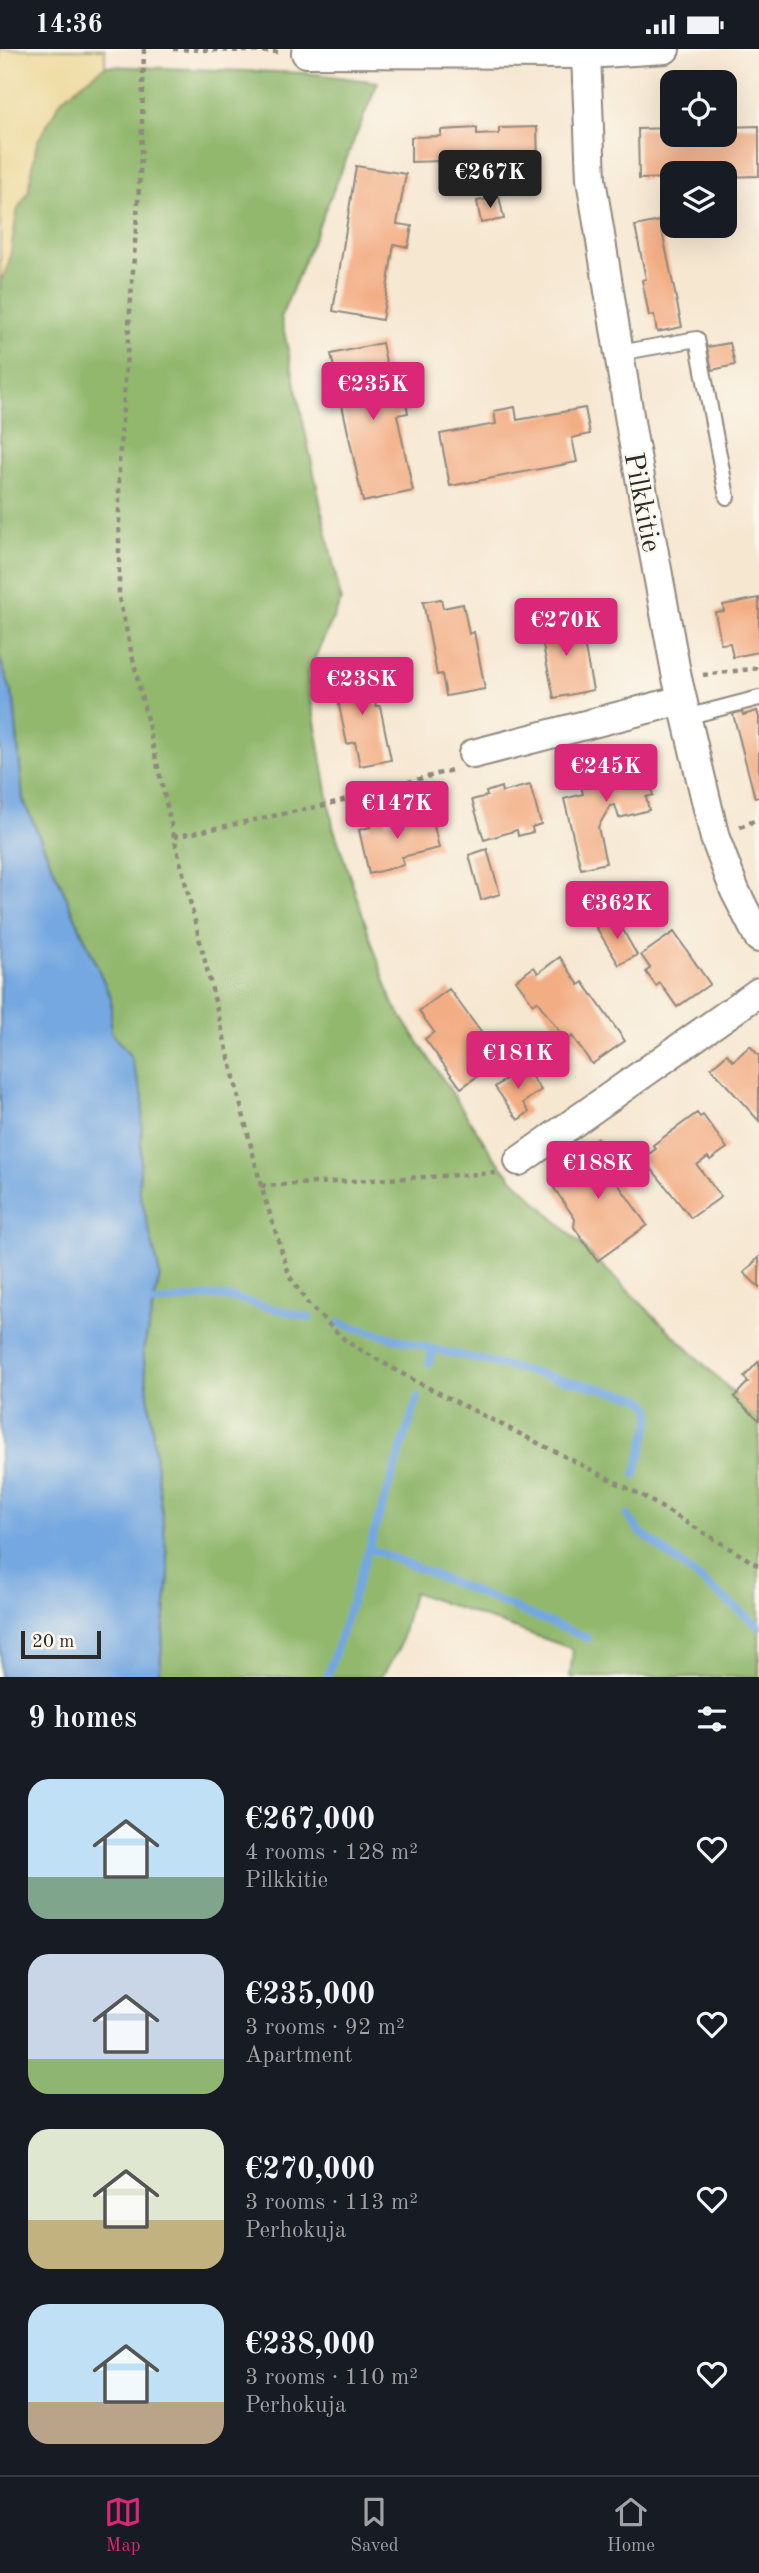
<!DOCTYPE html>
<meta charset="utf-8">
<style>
:root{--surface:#171b24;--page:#242831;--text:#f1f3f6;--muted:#9ea1a6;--line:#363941;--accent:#db2777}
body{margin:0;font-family:"Old Standard TT",serif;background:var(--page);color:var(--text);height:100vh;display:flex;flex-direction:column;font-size:26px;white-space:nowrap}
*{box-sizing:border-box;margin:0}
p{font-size:23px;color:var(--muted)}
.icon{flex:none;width:38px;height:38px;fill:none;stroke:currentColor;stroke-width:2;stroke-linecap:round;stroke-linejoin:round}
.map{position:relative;height:1628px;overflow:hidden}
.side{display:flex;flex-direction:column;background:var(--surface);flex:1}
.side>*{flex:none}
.controls{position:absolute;left:660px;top:21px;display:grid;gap:14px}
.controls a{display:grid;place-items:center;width:77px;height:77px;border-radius:14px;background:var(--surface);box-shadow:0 7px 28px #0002;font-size:35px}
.scale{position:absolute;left:21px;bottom:18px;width:80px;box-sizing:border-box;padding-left:7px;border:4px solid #2b2b2b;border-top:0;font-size:19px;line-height:24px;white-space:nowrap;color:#2b2b2b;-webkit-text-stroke:5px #fbf7ec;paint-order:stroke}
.price{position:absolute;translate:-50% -60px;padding:0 16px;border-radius:7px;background:var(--accent);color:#fff;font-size:23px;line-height:46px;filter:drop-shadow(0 2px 4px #0008)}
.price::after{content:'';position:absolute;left:50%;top:42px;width:21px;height:16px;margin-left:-10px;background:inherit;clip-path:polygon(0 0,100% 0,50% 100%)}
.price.selected{background:#222;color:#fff}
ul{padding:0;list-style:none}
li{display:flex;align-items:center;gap:21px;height:175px;padding:0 28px}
li span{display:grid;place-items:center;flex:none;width:196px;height:140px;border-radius:21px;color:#555}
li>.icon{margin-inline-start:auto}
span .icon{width:84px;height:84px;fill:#fffc;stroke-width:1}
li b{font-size:30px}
h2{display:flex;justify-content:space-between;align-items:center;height:84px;padding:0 28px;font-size:30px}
.status{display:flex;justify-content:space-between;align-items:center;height:49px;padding:0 35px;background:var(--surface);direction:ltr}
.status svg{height:19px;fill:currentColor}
.tab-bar{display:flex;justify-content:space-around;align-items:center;height:98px;border-top:2px solid var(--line);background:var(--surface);font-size:19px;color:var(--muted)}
.tab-bar a{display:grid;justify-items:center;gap:4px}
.tab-bar .selected{color:var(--accent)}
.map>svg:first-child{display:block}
.forest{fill:#92b86e;stroke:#5e724c;stroke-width:2}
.sand{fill:#eeda9e;stroke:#8c8264;stroke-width:2}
.water{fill:#74a7e0;stroke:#506986;stroke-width:2}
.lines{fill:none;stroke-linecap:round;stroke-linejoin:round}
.stream{stroke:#74a7e0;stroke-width:8}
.building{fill:#f3ad84}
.lane-casing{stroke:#90897e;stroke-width:18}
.street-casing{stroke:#90897e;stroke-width:32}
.path{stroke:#90897e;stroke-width:4.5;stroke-dasharray:5 5;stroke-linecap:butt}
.lane{stroke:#fff;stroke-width:14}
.street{stroke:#fff;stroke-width:28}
.labels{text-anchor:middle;stroke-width:5;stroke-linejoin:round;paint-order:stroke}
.street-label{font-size:28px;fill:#2b2b2b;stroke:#fbf7ec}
</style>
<div class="status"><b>14:36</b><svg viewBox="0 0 49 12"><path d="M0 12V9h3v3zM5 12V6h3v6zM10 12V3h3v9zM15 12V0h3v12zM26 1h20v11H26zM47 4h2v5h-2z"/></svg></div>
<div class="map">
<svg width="759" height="1628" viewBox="0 0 759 1628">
<rect width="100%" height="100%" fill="#fbf7ec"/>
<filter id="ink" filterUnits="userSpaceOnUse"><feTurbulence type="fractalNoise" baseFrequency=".0143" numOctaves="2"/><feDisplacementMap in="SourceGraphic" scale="14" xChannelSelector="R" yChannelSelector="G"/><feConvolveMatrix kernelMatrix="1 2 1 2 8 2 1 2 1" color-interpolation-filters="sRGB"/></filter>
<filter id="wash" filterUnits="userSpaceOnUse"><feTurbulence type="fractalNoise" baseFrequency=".00686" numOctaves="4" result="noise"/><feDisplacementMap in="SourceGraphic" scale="28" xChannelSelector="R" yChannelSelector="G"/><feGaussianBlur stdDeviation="1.57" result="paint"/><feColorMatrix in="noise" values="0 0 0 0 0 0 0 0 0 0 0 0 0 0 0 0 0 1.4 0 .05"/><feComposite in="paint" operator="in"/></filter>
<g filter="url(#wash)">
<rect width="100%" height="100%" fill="#f6e7d1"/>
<path class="forest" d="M105 17 307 24 378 33 281 268 341 552 307 626 333 777 392 953 494 1108 513 1130 759 1369V1628H570L573 1600 413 1543 399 1600 381 1628H159L169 1525 143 1302 160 1227 139 1140 143 1048 130 1007 111 983V949L23 750 14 652 0 609V233L9 214 17 162 28 144 37 93 62 50Z"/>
<path class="sand" d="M0 0H105V17L62 50 37 93 28 144 17 162 9 214 0 233Z"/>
<path class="water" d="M0 609 14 652 23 751 111 949V983L130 1007 143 1048 139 1140 160 1226 143 1302 169 1525 159 1628H0Z"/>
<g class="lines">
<path class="stream" d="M153 1254 212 1247 234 1249 310 1269
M339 1274 433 1300 638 1348C648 1353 651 1357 651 1369L635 1426
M429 1314 433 1300
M627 1466 639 1482 759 1577
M369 1499 587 1589
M327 1628 418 1348"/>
</g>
<g id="blocks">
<path class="building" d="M759 77V127L724 128V124H672V129L639 130 638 80 672 79V86H724V78Z
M537 78 538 114 502 116V110L411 113V88L441 87V81L477 79V86L499 85V79Z
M356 117 406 125 397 175 412 177 408 198 394 195 382 271 333 262Z
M499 148 504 170 481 174 477 152Z
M660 172 682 278 657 283 654 266 649 267 642 231 646 230 635 177Z
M382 294 393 345 404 343 408 364 397 366 413 442 363 453 331 305Z
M730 294 735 316 712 321 707 298Z
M515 358 517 371 585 359 590 385 572 389 577 413 450 437 440 385 496 375 494 362Z
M759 549V603L733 608 730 594 721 595 715 563 724 562 723 556Z
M441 550 443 559 463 555 469 585 474 583 485 640 446 647 442 625 437 626 423 553Z
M579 569 593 641 554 649 539 578Z
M368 620 376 657H380L391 711 360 717 355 693 347 695 333 627Z
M742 662 743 666 757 662 759 668V748L755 749 733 665Z
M643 708 653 746 646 748 649 761 619 769 615 756 610 757 598 778 606 814 581 820 564 750 583 745 578 725Z
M530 736 541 775 532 778 533 783 518 787 517 781 484 791 472 751 487 747 486 743 501 738 502 743Z
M431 763 439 799 402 808 404 816 369 825 359 781 370 778 368 771 384 767 386 774Z
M487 800 500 845 481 851 469 806Z
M615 867 637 906 619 916 596 878Z
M674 883 710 935 677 958 660 934 656 937 646 923 650 919 641 906Z
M560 908 579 936 583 933 625 992 592 1015 572 987 566 992 537 952 533 955 516 931 534 918 538 924Z
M449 940 501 1010 461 1039 425 990 434 983 419 962Z
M750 997 759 1007V1072L711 1019 727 1005 733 1012Z
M524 1017 541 1041 523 1054 529 1063 518 1071 495 1038Z
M697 1064 700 1068 703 1066 727 1099 710 1111 708 1108 697 1116 721 1148 691 1169 643 1109 656 1100 653 1096Z
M597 1089 614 1113 606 1118 647 1176 597 1212 574 1178 575 1170 554 1139 572 1126 562 1114Z
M759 1208V1238L744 1224Z
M759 1312V1371L734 1348 748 1333 744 1328Z"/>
</g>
</g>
<g filter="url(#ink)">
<use href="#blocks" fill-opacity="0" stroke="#90897e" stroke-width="2"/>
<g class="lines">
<defs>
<path id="lane" d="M619 304 697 290 727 448
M686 668 759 649"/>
<path id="street" d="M306 4 586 5 665 0
M586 5 591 130 632 385 677 629 715 789 735 842 759 889
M473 705 682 651
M519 1112 759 943"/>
</defs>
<use href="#lane" class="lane-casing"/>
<use href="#street" class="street-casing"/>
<path class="path" d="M144 0 141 110 119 415V549L174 788 261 1137 290 1228 308 1255 347 1293 415 1332 641 1446 759 1517
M173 0 280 3
M703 626 759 619
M740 778 759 770
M174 788 325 756 452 721
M261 1137 497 1124"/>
<use href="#lane" class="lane"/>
<use href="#street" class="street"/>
</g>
</g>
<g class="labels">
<g class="street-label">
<text transform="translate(644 453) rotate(79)" y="10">Pilkkitie</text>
</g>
</g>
</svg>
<div class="controls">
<a><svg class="icon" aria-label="locate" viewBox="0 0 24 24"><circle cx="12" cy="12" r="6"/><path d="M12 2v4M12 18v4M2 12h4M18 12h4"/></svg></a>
<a><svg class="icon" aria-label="layers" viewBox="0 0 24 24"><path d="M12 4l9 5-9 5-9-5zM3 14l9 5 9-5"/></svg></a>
</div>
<div class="scale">20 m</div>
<b class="price selected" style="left:490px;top:161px">€267K</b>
<b class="price" style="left:373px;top:373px">€235K</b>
<b class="price" style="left:566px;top:609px">€270K</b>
<b class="price" style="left:362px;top:668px">€238K</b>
<b class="price" style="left:606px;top:755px">€245K</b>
<b class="price" style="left:397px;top:792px">€147K</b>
<b class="price" style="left:617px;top:892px">€362K</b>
<b class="price" style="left:518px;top:1042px">€181K</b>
<b class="price" style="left:598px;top:1152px">€188K</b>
</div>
<section class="side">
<h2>9 homes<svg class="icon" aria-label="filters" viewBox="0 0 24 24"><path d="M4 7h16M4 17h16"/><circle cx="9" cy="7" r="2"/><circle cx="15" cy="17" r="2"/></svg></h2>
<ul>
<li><span style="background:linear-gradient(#bfe0f5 70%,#7fa58c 0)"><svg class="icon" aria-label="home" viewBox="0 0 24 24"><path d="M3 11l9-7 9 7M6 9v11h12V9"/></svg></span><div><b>€267,000</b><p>4 rooms · 128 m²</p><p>Pilkkitie</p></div><svg class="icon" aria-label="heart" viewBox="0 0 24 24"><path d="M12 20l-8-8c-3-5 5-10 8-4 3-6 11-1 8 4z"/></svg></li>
<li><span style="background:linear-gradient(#c9d6e8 75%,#8fb573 0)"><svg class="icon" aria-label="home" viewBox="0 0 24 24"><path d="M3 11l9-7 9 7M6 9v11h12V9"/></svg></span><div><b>€235,000</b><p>3 rooms · 92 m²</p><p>Apartment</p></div><svg class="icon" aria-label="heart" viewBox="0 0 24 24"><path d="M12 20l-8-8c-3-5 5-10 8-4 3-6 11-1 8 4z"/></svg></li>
<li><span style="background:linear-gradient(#dfe7d0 65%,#c2b280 0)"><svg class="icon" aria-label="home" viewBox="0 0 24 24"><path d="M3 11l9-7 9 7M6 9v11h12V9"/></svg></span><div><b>€270,000</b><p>3 rooms · 113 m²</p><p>Perhokuja</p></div><svg class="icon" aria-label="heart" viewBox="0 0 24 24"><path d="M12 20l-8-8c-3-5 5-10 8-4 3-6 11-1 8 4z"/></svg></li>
<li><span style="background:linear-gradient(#bfe0f5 70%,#b9a48a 0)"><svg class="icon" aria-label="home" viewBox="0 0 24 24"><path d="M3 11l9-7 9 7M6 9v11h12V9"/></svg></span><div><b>€238,000</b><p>3 rooms · 110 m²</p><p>Perhokuja</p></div><svg class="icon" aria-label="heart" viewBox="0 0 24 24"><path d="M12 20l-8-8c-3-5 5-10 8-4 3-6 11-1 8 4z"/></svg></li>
</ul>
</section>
<nav class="tab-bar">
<a class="selected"><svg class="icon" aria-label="map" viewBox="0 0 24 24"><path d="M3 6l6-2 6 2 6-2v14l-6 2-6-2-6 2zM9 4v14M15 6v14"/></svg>Map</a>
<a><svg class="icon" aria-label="saved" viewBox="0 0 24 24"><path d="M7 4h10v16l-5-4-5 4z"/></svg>Saved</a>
<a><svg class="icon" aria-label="home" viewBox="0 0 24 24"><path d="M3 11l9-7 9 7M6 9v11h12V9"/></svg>Home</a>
</nav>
